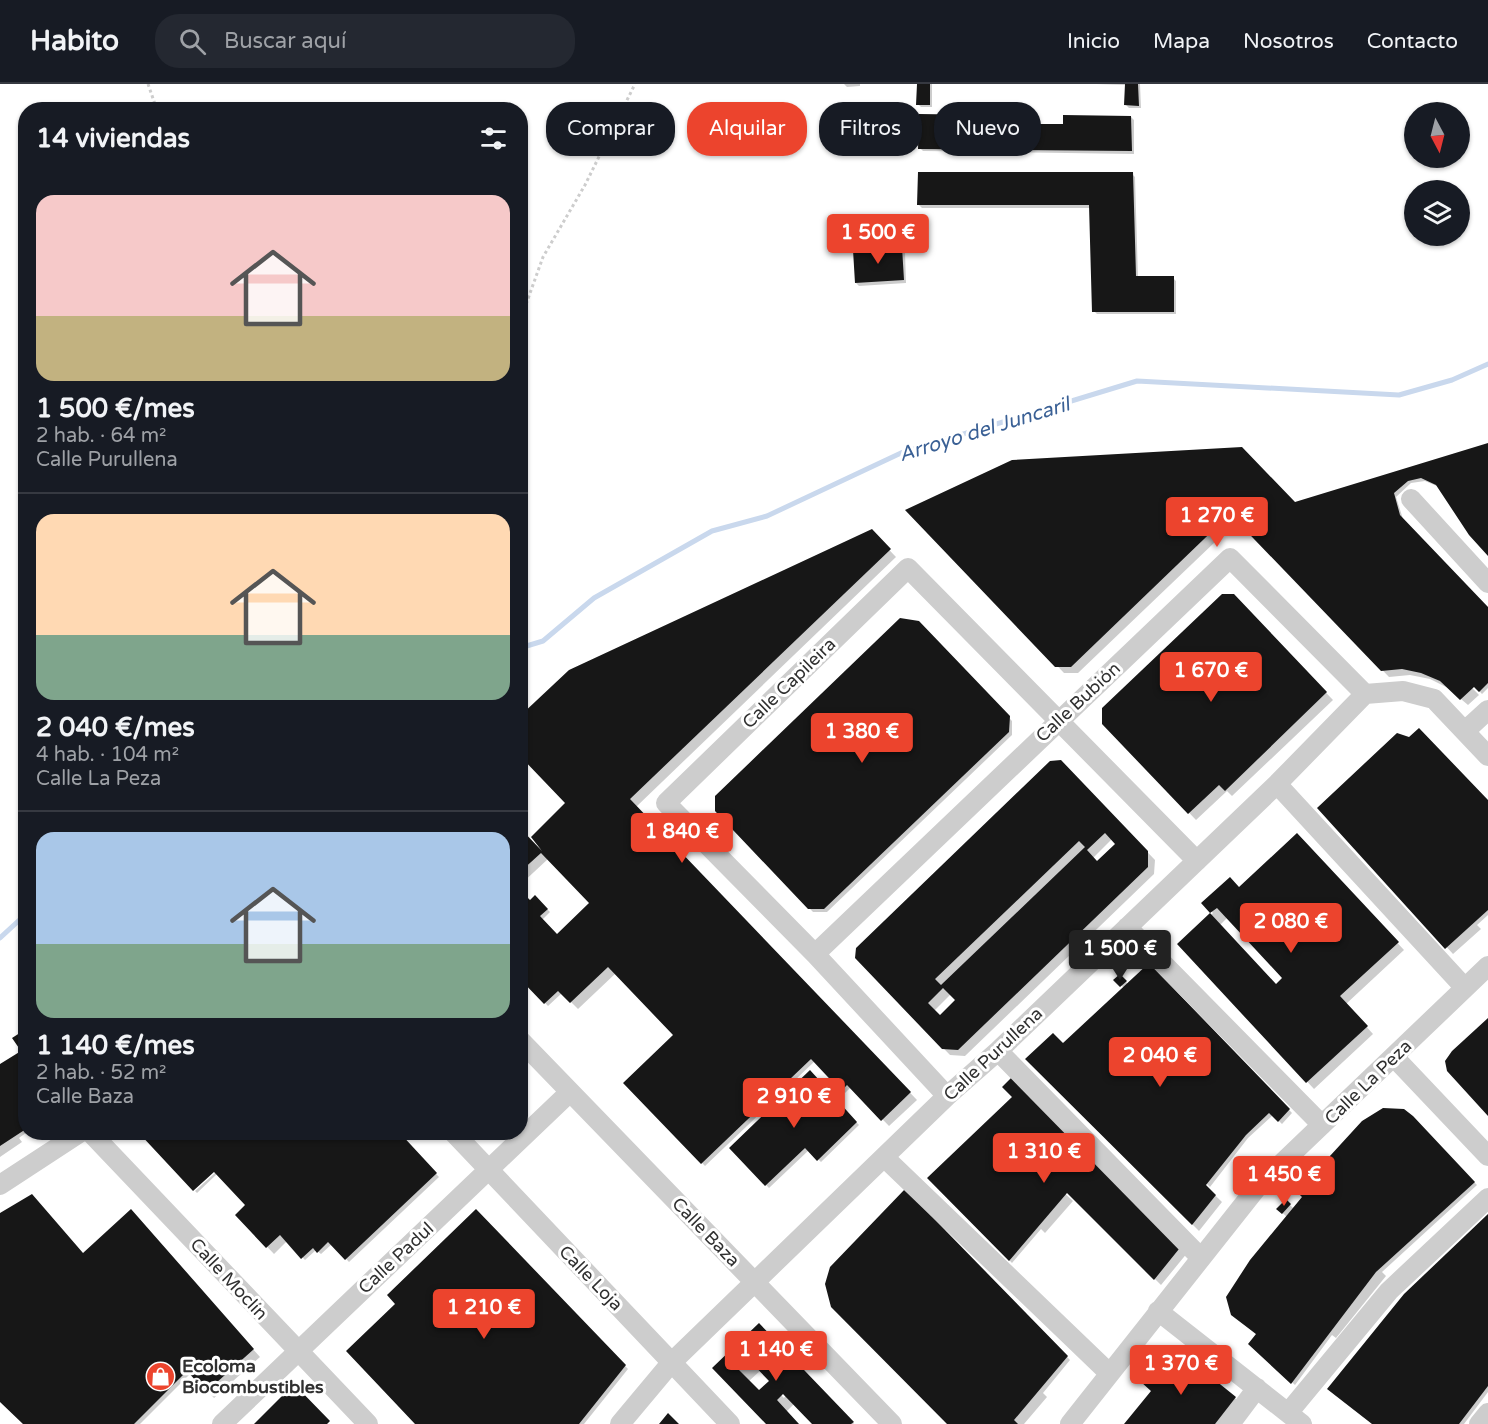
<!DOCTYPE html>
<html lang="es">
<meta charset="utf-8">
<style>
:root{--surface:#171b24;--page:#242831;--text:#f1f3f6;--muted:#9ea1a6;--line:#363941;--accent:#ec442d}
body{margin:0;font-family:"Varela Round",sans-serif;background:var(--page);color:var(--text);height:100vh;display:flex;flex-direction:column;font-size:22px;white-space:nowrap}
*{box-sizing:border-box;margin:0}
p{font-size:20px;color:var(--muted)}
.icon{flex:none;width:33px;height:33px;fill:none;stroke:currentColor;stroke-width:2;stroke-linecap:round;stroke-linejoin:round}
.map{position:relative;flex:1;overflow:hidden}
.sheet{position:absolute;left:18px;top:18px;width:510px;height:1038px;display:flex;flex-direction:column;background:var(--surface);border-radius:24px;box-shadow:0 2px 4px #0004}
.sheet>*{flex:none}
.guide{position:absolute;left:546px;top:18px;width:570px;height:54px;display:flex;gap:12px}
.needle{width:39px;rotate:173deg}
.fabs{position:absolute;left:1404px;top:18px;display:grid;gap:12px}
.fabs a{display:grid;place-items:center;width:66px;height:66px;border-radius:50%;background:var(--surface);box-shadow:0 2px 4px #0004;font-size:30px}
.price{position:absolute;translate:-50% -51px;padding:0 14px;border-radius:6px;background:var(--accent);color:#fff;font-size:20px;line-height:39px;filter:drop-shadow(0 2px 3px #0008)}
.price::after{content:'';position:absolute;left:50%;top:36px;width:18px;height:14px;margin-left:-9px;background:inherit;clip-path:polygon(0 0,100% 0,50% 100%)}
.price.active{background:#222;color:#fff}
ul{padding:0;list-style:none}
li{display:grid;align-content:center;gap:12px;height:318px;padding:0 18px}
li+li{border-top:2px solid var(--line)}
li span{display:grid;place-items:center;height:186px;border-radius:18px;color:#555}
li>.icon{margin-inline-start:auto}
span .icon{width:108px;height:108px;fill:#fffc;stroke-width:1}
li b{font-size:26px}
h2{display:flex;justify-content:space-between;align-items:center;height:72px;padding:0 18px;font-size:26px}
.chip{padding:0 21px;border-radius:24px;background:var(--surface);box-shadow:0 2px 4px #0004;font-size:21px;line-height:54px}
.chip.active{background:var(--accent);color:#fff}
header{display:flex;align-items:center;gap:36px;box-sizing:border-box;height:84px;padding:0 30px;background:var(--surface);border-bottom:2px solid var(--line)}
header strong{font-size:28px}
nav{display:flex;gap:33px;margin-inline-start:auto;font-size:21px}
.search{width:420px;height:54px;background:var(--page);display:flex;align-items:center;gap:15px;box-sizing:border-box;padding:0 21px;border-radius:24px;color:var(--muted);font-size:22px}
.map>svg:first-child{display:block}
.shadow{fill:#0003;fill-rule:evenodd}
.lines{fill:none;stroke-linecap:round;stroke-linejoin:round}
.stream{stroke:#c9d8ed;stroke-width:5}
.building{fill:#171717;fill-rule:evenodd}
.path{stroke:#cdcdcd;stroke-width:3;stroke-dasharray:3 3;stroke-linecap:butt}
.minor{stroke:#cdcdcd;stroke-width:20}
.labels{text-anchor:middle;stroke-width:6;stroke-linejoin:round;paint-order:stroke}
.street-label{font-size:18px;fill:#303030;stroke:#fff}
.poi-label{font-size:18px;font-weight:bold;fill:#303030;stroke:#fff;text-anchor:start}
.water-label{font-size:20px;font-style:italic;fill:#3a6095;stroke:#fff}
</style>
<header>
<strong>Habito</strong>
<div class="search"><svg class="icon" aria-label="search" viewBox="0 0 24 24"><circle cx="10" cy="10" r="6"/><path d="M15 15l6 6"/></svg>Buscar aquí</div>
<nav><a>Inicio</a><a>Mapa</a><a>Nosotros</a><a>Contacto</a></nav>
</header>
<div class="map">
<svg width="1488" height="1340" viewBox="0 0 1488 1340">
<rect width="100%" height="100%" fill="#fff"/>
<path class="shadow" d="M844 0H860V2L847 3Z
M918 0H932V23H921L918 20Z
M1096 0H1140L1141 24H1129L1126 21V1Z
M988 32 990 35V41L1064 42 1131 33 1134 36V70L923 67 920 64Z
M1132 90 1135 93 1138 194H1173L1176 197V230H1097L1094 227 1090 124H922L919 121Z
M902 165 905 168 906 199 859 202 856 199Z
M1488 361V468L1439 403 1425 397 1411 399 1396 413 1403 435 1488 525V604L1482 610 1298 418Z
M1242 365 1479 611 1468 621 1448 604 1430 595 1410 591 1389 593 1238 436 1078 589H1064L908 426Z
M871 447 896 473 636 723 917 1016 889 1042 851 1003 845 1009 815 977 705 1082 625 1000 675 951 616 889 578 925 562 909 548 922 520 893 530 818 535 813 550 828 542 836 557 852 591 819 548 775 520 801V746L542 769Z
M1233 512 1333 616 1232 712 1227 707 1196 736 1104 640Z
M918 538 1012 637V651L827 828H813L716 727Z
M1061 678 1155 776 1154 790 965 972 950 971 856 874ZM1112 755 1117 760 1097 779 1093 774ZM951 910 957 916 940 933 934 927Z
M1488 717V831L1477 841 1481 845 1453 870 1319 724Z
M1297 751 1404 866 1346 920 1373 950 1314 1005 1179 860 1213 829 1203 819 1239 804ZM1228 833 1284 894 1276 902 1220 841Z
M1149 881 1292 1029 1282 1040 1273 1031 1248 1054 1210 1103 1145 1038 1143 1041 1222 1118 1199 1147 1027 975 1063 961 1124 904 1116 896 1120 892 1128 900Z
M26 947 27 1048 19 1054 22 1058 0 1073V982L23 967Z
M810 989 859 1041 821 1078 809 1066 769 1104 731 1064Z
M1403 1027 1477 1101 1382 1188 1386 1192 1336 1254 1332 1251 1295 1301 1250 1260 1257 1251 1240 1237 1287 1133 1278 1125 1286 1117 1294 1125Z
M991 1035 1188 1168 1161 1201 1063 1103 1060 1105 1073 1117 1045 1149 1041 1145 1012 1179 929 1094Z
M140 1048H395L439 1093 349 1178 332 1160 321 1170 316 1166 305 1176 287 1157 274 1170 237 1131 247 1121 217 1090 197 1109 195 1107 216 1088Z
M905 1107 1070 1276 1043 1309 1047 1313 1024 1340H950L832 1223Z
M476 1127 628 1285 584 1340H418Z
M131 1128 260 1273 214 1314 191 1289 140 1340H25L0 1315V1131L83 1171Z
M1488 1132V1308L1464 1340H1373Z
M759 1241 854 1340H814L794 1320 786 1328 798 1340H768L714 1284ZM761 1286 786 1311 784 1314 769 1299 759 1308 749 1297Z
M1235 1314 1241 1321 1227 1340H1126Z"/>
<g class="lines">
<path class="stream" d="M520 564 543 557 594 514 712 447 767 432 901 369 1137 297 1399 311 1452 296 1488 280
M0 854 26 830"/>
</g>
<path class="building" d="M917 0H930V21H916Z
M1125 0H1138L1139 22 1124 21Z
M919 30 988 31 987 40H1063V31L1131 32 1132 67 918 65Z
M918 88H1133L1136 192H1174V228H1092L1089 121H917Z
M902 163 904 196 855 199 853 166Z
M1488 359V472L1469 451 1436 401 1421 394 1408 397 1394 409 1400 431 1488 523V599L1479 608 1474 603 1460 616 1440 597 1421 589 1402 585 1381 587 1230 430 1071 583H1055L905 426 1012 376 1242 363 1295 418Z
M872 445 891 465 630 715 911 1008 881 1037 847 1001 841 1007 811 975 701 1080 623 999 673 951 608 883 570 919 558 907 544 920 520 895V812L525 811 530 816 535 811 548 825 540 832 557 850 589 819 541 769 520 788V744L542 767 531 753 565 719 520 672V632L569 586Z
M1222 510H1234L1327 608 1225 707 1219 701 1188 730 1102 640V624Z
M900 534 919 537 1010 632 1009 648 824 825H808L715 727V712Z
M1419 644 1488 716V826L1445 865 1317 724 1397 649 1409 653Z
M1061 676 1148 767V783L958 966 942 965 855 874 856 864 1050 677ZM1105 749 1115 760 1097 777 1087 766ZM1079 757 1085 763 941 901 935 895ZM943 904 955 916 940 931 928 919Z
M1297 749 1399 858 1340 912 1368 942 1306 999 1177 860 1210 829 1201 819 1230 793 1239 803ZM1217 824 1282 894 1276 900 1210 829Z
M1149 879 1290 1025 1278 1038 1269 1029 1246 1051 1206 1101 1216 1111 1192 1141 1025 975 1053 949 1063 959Z
M1120 890 1127 897 1120 903 1113 896Z
M1488 934V1032L1447 987 1445 977 1452 967Z
M26 945V1045L0 1062V980L21 967 12 954Z
M810 986 857 1038 817 1077 805 1064 765 1102 729 1064Z
M1013 992 1183 1160 1154 1196 1067 1109 1009 1177 927 1094 1012 1013 1002 1003Z
M1383 1024 1404 1025 1413 1032 1475 1098 1376 1188 1291 1300 1248 1260 1256 1250 1231 1231 1226 1213 1250 1176 1302 1113 1297 1108 1362 1037Z
M138 1048H399L437 1089 345 1176 328 1158 317 1169 313 1164 301 1175 280 1151 266 1164 235 1131 245 1121 214 1088 193 1107Z
M905 1105 1068 1272 1014 1336 1018 1340H947L831 1223 825 1200 830 1183Z
M32 1110 83 1169 131 1125 254 1265 206 1308 187 1287 134 1340H23L0 1318V1129Z
M1286 1115 1291 1120 1282 1130 1276 1125Z
M476 1125 626 1281 579 1340H415L346 1267 395 1220 387 1211Z
M1488 1130V1302L1459 1340H1372L1327 1305 1404 1210Z
M759 1239 854 1338 851 1340H812L783 1310 777 1316 799 1340H766L712 1284ZM749 1276 769 1297 759 1306 739 1286Z
M1167 1275 1195 1280 1236 1313 1215 1340H1124L1151 1307 1141 1298 1154 1281Z
M294 1300 330 1337 327 1340H254Z
M668 1329 679 1340H659Z"/>
<g class="lines">
<path class="path" d="M148 0 157 26
M520 237 543 173 585 101 635 0"/>
<path class="minor" d="M1411 415 1488 499
M1365 610 1403 607 1434 615 1488 672
M1465 647 1488 626
M1277 700 1465 904
M1127 843 1322 1041
M815 870 1230 474 1365 610
M520 956 892 1340
M998 967 1201 1174
M1394 973 1488 1072
M947 1012 815 870 666 719 908 484 1197 777
M90 1048 368 1340
M453 1048 730 1340
M884 1073 1109 1289
M0 1101 81 1048
M1158 1227 1302 1340
M1288 1329 1389 1207 1488 1114
M222 1340 570 1008
M620 1340 671 1279 947 1012 998 967 1277 700 1365 610
M1070 1340 1259 1101 1488 882
M1230 1340 1257 1304
M1479 1340 1488 1329"/>
</g>
<defs>
<symbol id="shop-disc" viewBox="-11 -11 22 22"><circle r="9.5" fill="#ec442d" stroke="#fff"/><path d="M-5-2.5h2.3a2.7 3.5 0 0 1 5.4 0H5L5.5 6h-11ZM-1.5-2.5h3a1.5 2.3 0 0 0-3 0Z" fill="#fff"/></symbol>
</defs>
<g fill-rule="evenodd">
<use href="#shop-disc" x="144" y="1276" width="33" height="33"/>
</g>
<g class="labels">
<g class="street-label">
<text transform="translate(789 599) rotate(-44)" y="6">Calle Capileira</text>
<text transform="translate(1078 618) rotate(-43)" y="6">Calle Bubión</text>
<text transform="translate(993 970) rotate(-43)" y="6">Calle Purullena</text>
<text transform="translate(1368 998) rotate(-44)" y="6">Calle La Peza</text>
<text transform="translate(706 1148) rotate(46)" y="6">Calle Baza</text>
<text transform="translate(396 1174) rotate(-43)" y="6">Calle Padul</text>
<text transform="translate(591 1194) rotate(46)" y="6">Calle Loja</text>
<text transform="translate(229 1195) rotate(47)" y="6">Calle Moclín</text>
</g>
<g class="poi-label">
<text x="182" y="1288">Ecoloma<tspan x="182" dy="21">Biocombustibles</tspan></text>
</g>
<g class="water-label">
<text transform="translate(984 345) rotate(-17)" y="7">Arroyo del Juncaril</text>
</g>
</g>
</svg>
<div class="fabs">
<a><svg class="needle" viewBox="-14 -14 28 28"><path d="M0-13l5 13h-10z" fill="#e53935"/><path d="M0 13l5-13h-10z" fill="#9ea1a6"/></svg></a>
<a><svg class="icon" aria-label="layers" viewBox="0 0 24 24"><path d="M12 4l9 5-9 5-9-5zM3 14l9 5 9-5"/></svg></a>
</div>
<b class="price" style="left:878px;top:181px">1 500 €</b>
<b class="price" style="left:1217px;top:464px">1 270 €</b>
<b class="price" style="left:1211px;top:619px">1 670 €</b>
<b class="price" style="left:862px;top:680px">1 380 €</b>
<b class="price" style="left:682px;top:780px">1 840 €</b>
<b class="price" style="left:1291px;top:870px">2 080 €</b>
<b class="price active" style="left:1120px;top:897px">1 500 €</b>
<b class="price" style="left:1160px;top:1004px">2 040 €</b>
<b class="price" style="left:794px;top:1045px">2 910 €</b>
<b class="price" style="left:1044px;top:1100px">1 310 €</b>
<b class="price" style="left:1284px;top:1123px">1 450 €</b>
<b class="price" style="left:484px;top:1256px">1 210 €</b>
<b class="price" style="left:776px;top:1298px">1 140 €</b>
<b class="price" style="left:1181px;top:1312px">1 370 €</b>
<div class="guide">
<a class="chip">Comprar</a>
<a class="chip active">Alquilar</a>
<a class="chip">Filtros</a>
<a class="chip">Nuevo</a>
</div>
<section class="sheet">
<h2>14 viviendas<svg class="icon" aria-label="filters" viewBox="0 0 24 24"><path d="M4 7h16M4 17h16"/><circle cx="9" cy="7" r="2"/><circle cx="15" cy="17" r="2"/></svg></h2>
<ul>
<li><span style="background:linear-gradient(#f6c9c9 65%,#c2b280 0)"><svg class="icon" aria-label="home" viewBox="0 0 24 24"><path d="M3 11l9-7 9 7M6 9v11h12V9"/></svg></span><div><b>1 500 €/mes</b><p>2 hab. · 64 m²</p><p>Calle Purullena</p></div></li>
<li><span style="background:linear-gradient(#ffd9b3 65%,#7fa58c 0)"><svg class="icon" aria-label="home" viewBox="0 0 24 24"><path d="M3 11l9-7 9 7M6 9v11h12V9"/></svg></span><div><b>2 040 €/mes</b><p>4 hab. · 104 m²</p><p>Calle La Peza</p></div></li>
<li><span style="background:linear-gradient(#a9c7e8 60%,#7fa58c 0)"><svg class="icon" aria-label="home" viewBox="0 0 24 24"><path d="M3 11l9-7 9 7M6 9v11h12V9"/></svg></span><div><b>1 140 €/mes</b><p>2 hab. · 52 m²</p><p>Calle Baza</p></div></li>
</ul>
</section>
</div>
